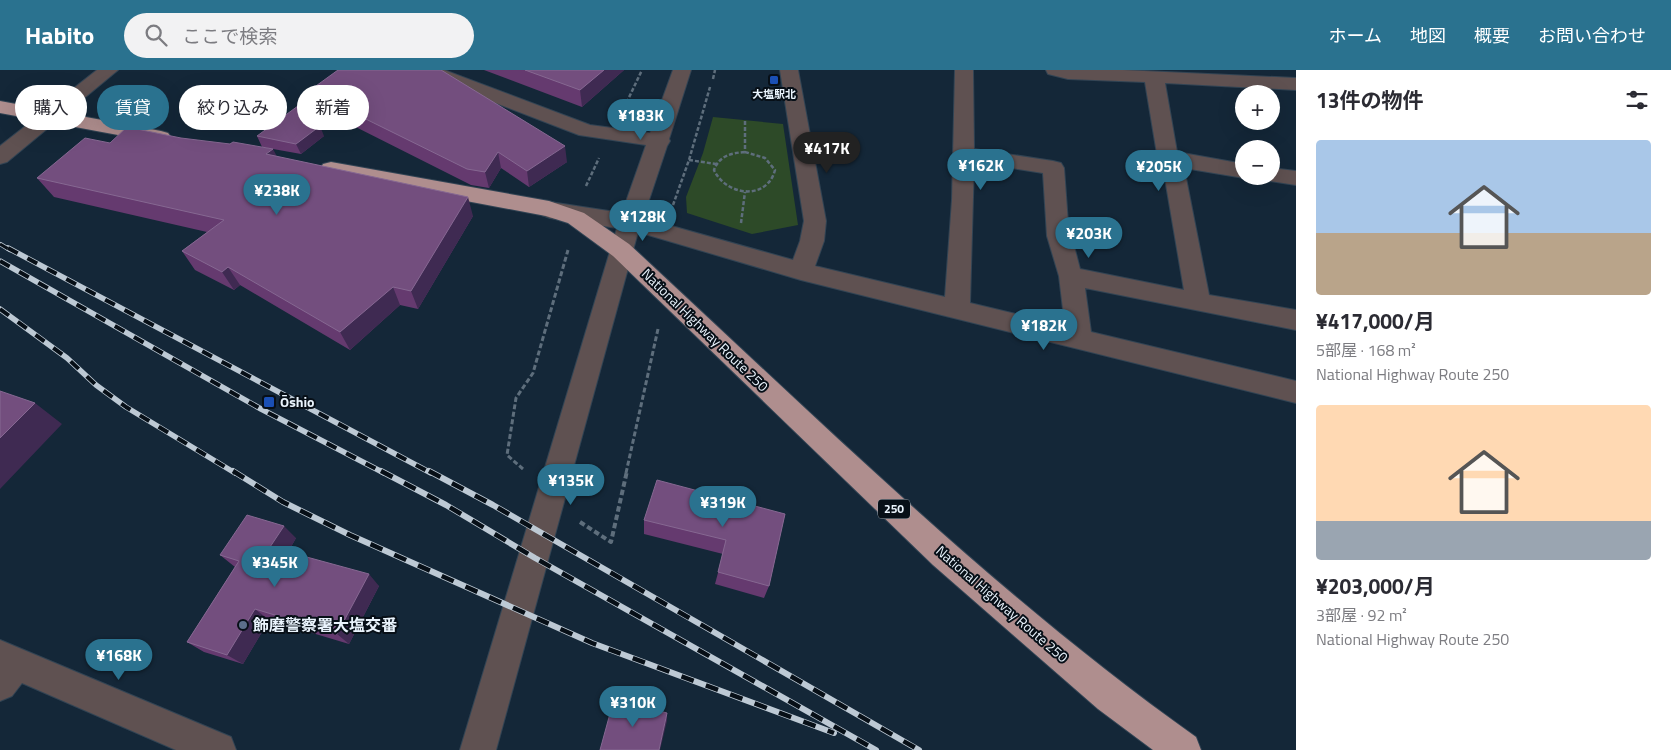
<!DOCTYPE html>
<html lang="ja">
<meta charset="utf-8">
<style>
:root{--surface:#fff;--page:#f2f2f3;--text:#2b2b33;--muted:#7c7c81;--accent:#2a728f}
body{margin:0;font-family:"Titillium Web","Noto Sans JP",sans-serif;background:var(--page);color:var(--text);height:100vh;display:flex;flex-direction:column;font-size:19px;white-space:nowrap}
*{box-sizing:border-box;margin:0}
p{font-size:16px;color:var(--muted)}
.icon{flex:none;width:28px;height:28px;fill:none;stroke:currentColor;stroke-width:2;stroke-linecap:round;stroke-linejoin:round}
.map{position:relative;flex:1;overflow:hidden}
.side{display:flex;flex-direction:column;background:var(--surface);width:375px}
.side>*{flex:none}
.banner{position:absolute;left:15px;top:15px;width:475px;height:45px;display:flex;gap:10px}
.controls{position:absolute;left:1235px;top:15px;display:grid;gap:10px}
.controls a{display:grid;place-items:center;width:45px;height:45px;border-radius:50%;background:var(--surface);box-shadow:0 5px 20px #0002;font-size:25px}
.price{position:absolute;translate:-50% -42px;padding:0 11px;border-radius:18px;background:var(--accent);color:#fff;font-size:16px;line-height:32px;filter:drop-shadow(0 1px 2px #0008)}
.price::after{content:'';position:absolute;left:50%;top:30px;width:15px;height:11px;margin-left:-8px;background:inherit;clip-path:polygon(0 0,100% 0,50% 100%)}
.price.current{background:#222;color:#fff}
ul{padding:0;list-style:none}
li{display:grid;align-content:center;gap:10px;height:265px;padding:0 20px}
li span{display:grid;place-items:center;height:155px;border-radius:5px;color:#555}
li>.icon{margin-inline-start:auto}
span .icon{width:90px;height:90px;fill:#fffc;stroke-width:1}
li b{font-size:21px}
h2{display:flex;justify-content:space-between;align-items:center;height:60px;padding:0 20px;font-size:21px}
.pill{padding:0 18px;border-radius:22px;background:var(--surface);box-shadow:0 5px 20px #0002;font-size:18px;line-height:45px}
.pill.current{background:var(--accent);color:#fff}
header{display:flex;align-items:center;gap:30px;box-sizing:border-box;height:70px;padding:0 25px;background:var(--accent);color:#fff}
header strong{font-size:24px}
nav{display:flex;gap:28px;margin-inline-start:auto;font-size:18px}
.search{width:350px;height:45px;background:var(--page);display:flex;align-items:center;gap:12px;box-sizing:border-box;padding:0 18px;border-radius:28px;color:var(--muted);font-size:19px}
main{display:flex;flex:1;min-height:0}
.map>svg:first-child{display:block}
.green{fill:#2d4a28}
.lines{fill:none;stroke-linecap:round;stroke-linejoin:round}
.minor-casing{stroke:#324454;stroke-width:2}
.highway-casing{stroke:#324454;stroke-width:2}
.path-far2{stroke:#5e6e7c;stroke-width:2.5;stroke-dasharray:4 2;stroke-linecap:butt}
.path-far1{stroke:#5e6e7c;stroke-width:3;stroke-dasharray:5 2.5;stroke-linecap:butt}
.path{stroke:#5e6e7c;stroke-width:4;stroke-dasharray:5.5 3;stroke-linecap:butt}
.minor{fill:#5f5151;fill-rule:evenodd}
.highway{fill:#af8e8e;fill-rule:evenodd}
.rail-far2-casing{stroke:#bdc9d4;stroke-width:4.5}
.rail-far1-casing{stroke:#bdc9d4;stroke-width:5.5}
.rail-casing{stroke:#bdc9d4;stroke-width:6}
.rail-far2{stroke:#070f17;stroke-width:3;stroke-dasharray:9;stroke-linecap:butt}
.rail-far1{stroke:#070f17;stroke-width:4;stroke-dasharray:11;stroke-linecap:butt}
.rail{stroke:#070f17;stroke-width:4.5;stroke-dasharray:13;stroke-linecap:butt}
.wall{fill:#653a6f}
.shaded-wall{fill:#3f2a52}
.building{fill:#734e7e;stroke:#866892}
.transit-dot{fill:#1a4fb4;stroke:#070f17;stroke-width:2}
.service-dot{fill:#5c6f8a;stroke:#070f17;stroke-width:2}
.labels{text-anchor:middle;stroke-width:4;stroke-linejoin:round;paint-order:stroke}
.far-poi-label{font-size:11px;font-weight:bold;fill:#eaf4fd;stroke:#070f17}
.shield{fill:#070f17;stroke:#a6afb8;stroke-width:1}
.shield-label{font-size:12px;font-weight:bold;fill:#eaf4fd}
.street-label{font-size:14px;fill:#eaf4fd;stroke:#070f17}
.poi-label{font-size:14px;font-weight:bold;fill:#eaf4fd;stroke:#070f17;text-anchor:start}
.near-poi-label{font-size:16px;font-weight:bold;fill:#eaf4fd;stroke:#070f17;text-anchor:start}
</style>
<header>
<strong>Habito</strong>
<div class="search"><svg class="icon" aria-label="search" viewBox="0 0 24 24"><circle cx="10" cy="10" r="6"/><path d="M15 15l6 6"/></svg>ここで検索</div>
<nav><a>ホーム</a><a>地図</a><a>概要</a><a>お問い合わせ</a></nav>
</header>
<main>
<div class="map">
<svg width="1296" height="680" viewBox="0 0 1296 680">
<rect width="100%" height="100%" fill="#142738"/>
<path class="green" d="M713 47 783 54 798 155 752 164 687 143 686 127 703 83Z"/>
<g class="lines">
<defs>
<path id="minor" d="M97 0H118L7 92 0 94V76Z
M418 0H444L590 55 650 63 673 0H691L669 69 670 71 667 76 643 148 793 190 800 171 804 151 780 0H798L826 151 824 171 815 196 945 227 952 130 955 0H973L974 79 1053 91 1061 93 1064 98 1068 153 1080 199 1184 220 1162 91 1157 84 1145 12 1068 9 1048 4 1046 0H1123L1296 8V20L1165 13 1177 82 1244 94V106H1250L1244 108 1184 98 1209 225 1296 240V260L1085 218 1091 262 1296 311V333L801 210 638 162 496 680H460L617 158 550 148 542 145 539 140 542 135 550 132 622 143 646 75 579 65 420 4ZM974 92 1043 103 1047 166 1059 206 1065 256 970 233Z
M1271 98 1296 101V115L1263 110 1261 106H1271Z
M0 570 231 667 236 680H176L22 613 12 626 0 631Z"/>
<path id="highway" d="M0 31 161 61 168 63 171 67 168 71 161 73 0 43Z
M331 92 549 131 584 143 629 174C813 344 992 522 1196 667L1201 680H1153L1098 639 933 495 613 186 568 153 546 146 323 104 320 99 323 94Z"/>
</defs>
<use href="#minor" class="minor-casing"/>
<use href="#highway" class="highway-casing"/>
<path class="path-far2" d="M713 9 715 0
M624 38 642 0
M745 51V82
M745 82 765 88 775 100C767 131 726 126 714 100 719 86 731 83 745 82Z
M689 90 716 94
M586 116 599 88
M673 135 689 90 710 17
M741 153 745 122"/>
<path class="path-far1" d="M523 399 507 385 516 328 533 303 568 180
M626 403 658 259"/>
<path class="path" d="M580 452 611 472 627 401"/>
<use href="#minor" class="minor"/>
<use href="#highway" class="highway"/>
<defs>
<path id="rail-far2" d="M0 174 10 180"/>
<path id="rail-far1" d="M8 178 431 403
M0 191 261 339 384 403
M0 239 67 288 96 315 126 337 235 403"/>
<path id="rail" d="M233 401 283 432 350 465 592 573 834 663
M381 401 446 435 535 488 876 680
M429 401 493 435 919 680"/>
</defs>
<use href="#rail-far2" class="rail-far2-casing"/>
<use href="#rail-far1" class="rail-far1-casing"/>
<use href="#rail" class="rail-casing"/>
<use href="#rail-far2" class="rail-far2"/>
<use href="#rail-far1" class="rail-far1"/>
<use href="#rail" class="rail"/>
</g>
<path class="wall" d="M484 0H624L582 37Z
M309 21 567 92 529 117 501 98 489 118 471 115 316 37Z
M257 66H324L301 84 262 77Z
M110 73 277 87 473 146 418 239 400 235 350 280 240 215 234 220 195 200 182 181 207 162 54 127 37 108Z
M785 444 769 516 764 528 715 514 723 484 644 464V450Z
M296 468 288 482 379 516 349 574 269 550 243 594 204 582 187 572 235 497 220 485Z"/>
<path class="shaded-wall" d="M604 0H624L582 37 580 20Z
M320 56 324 66 301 84 296 74Z
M565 76 567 92 529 117 527 101Z
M273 79 283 98 266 84Z
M498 82 501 98 489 118 485 102Z
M468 127 473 146 418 239 411 221Z
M228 197 240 215 234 220 222 202Z
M393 217 400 235 350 280 340 262Z
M35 333 62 354 0 419V368Z
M284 456 296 468 284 489 270 477Z
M369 504 379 516 349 574 337 564Z
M255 539 269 550 243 594 227 585Z
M667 643V651L660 680H659Z"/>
<path class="building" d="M338 0H441L565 76 527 101 498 82 485 102 467 99 309 21Z
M525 0H604L580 20Z
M302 33 320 56 296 74 257 66Z
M127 57 181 68 230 74 233 72 273 79 266 84 468 127 411 221 393 217 340 262 228 197 222 202 182 181 224 150 37 108 85 68 110 73Z
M0 321 35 333 0 368Z
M657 410 785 444 769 516 718 502 726 470 644 450Z
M247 445 284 456 270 477 369 504 337 564 255 539 227 585 187 572 239 491 220 485Z
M614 629 667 643 659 680H600Z"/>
<g class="transit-dot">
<rect x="769" y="5" width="10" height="10" rx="2.5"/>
<rect x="263" y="326" width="12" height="12" rx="2.5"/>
</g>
<circle class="service-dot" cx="243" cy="555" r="5"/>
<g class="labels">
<g class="far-poi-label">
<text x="774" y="28">大塩駅北</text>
</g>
<rect class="shield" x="878" y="429.5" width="32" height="19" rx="4"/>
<g class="shield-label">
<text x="894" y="443">250</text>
</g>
<g class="street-label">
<text transform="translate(705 260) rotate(44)" y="5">National Highway Route 250</text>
<text transform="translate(1002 534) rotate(41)" y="5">National Highway Route 250</text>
</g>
<g class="poi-label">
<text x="280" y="337">Ōshio</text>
</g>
<g class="near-poi-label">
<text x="253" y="561">飾磨警察署大塩交番</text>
</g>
</g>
</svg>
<div class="controls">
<a>+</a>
<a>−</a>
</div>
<b class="price" style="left:641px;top:71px">¥183K</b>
<b class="price current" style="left:827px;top:104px">¥417K</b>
<b class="price" style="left:981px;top:121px">¥162K</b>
<b class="price" style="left:1159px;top:122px">¥205K</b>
<b class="price" style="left:277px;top:146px">¥238K</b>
<b class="price" style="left:643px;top:172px">¥128K</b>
<b class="price" style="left:1089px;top:189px">¥203K</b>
<b class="price" style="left:1044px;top:281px">¥182K</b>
<b class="price" style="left:571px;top:436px">¥135K</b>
<b class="price" style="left:723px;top:458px">¥319K</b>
<b class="price" style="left:275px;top:518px">¥345K</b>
<b class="price" style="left:119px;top:611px">¥168K</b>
<b class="price" style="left:633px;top:658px">¥310K</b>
<div class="banner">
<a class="pill">購入</a>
<a class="pill current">賃貸</a>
<a class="pill">絞り込み</a>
<a class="pill">新着</a>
</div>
</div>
<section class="side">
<h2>13件の物件<svg class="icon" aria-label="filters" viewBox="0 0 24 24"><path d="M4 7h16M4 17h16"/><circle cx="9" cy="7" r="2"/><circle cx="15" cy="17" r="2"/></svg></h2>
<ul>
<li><span style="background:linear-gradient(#a9c7e8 60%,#b9a48a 0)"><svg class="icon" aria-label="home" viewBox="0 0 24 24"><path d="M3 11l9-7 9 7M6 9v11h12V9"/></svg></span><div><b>¥417,000/月</b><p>5部屋 · 168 m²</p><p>National Highway Route 250</p></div></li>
<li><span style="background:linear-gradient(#ffd9b3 75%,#9aa5b1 0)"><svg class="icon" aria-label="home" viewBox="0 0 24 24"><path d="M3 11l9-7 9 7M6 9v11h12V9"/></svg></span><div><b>¥203,000/月</b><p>3部屋 · 92 m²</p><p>National Highway Route 250</p></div></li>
</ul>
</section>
</main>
